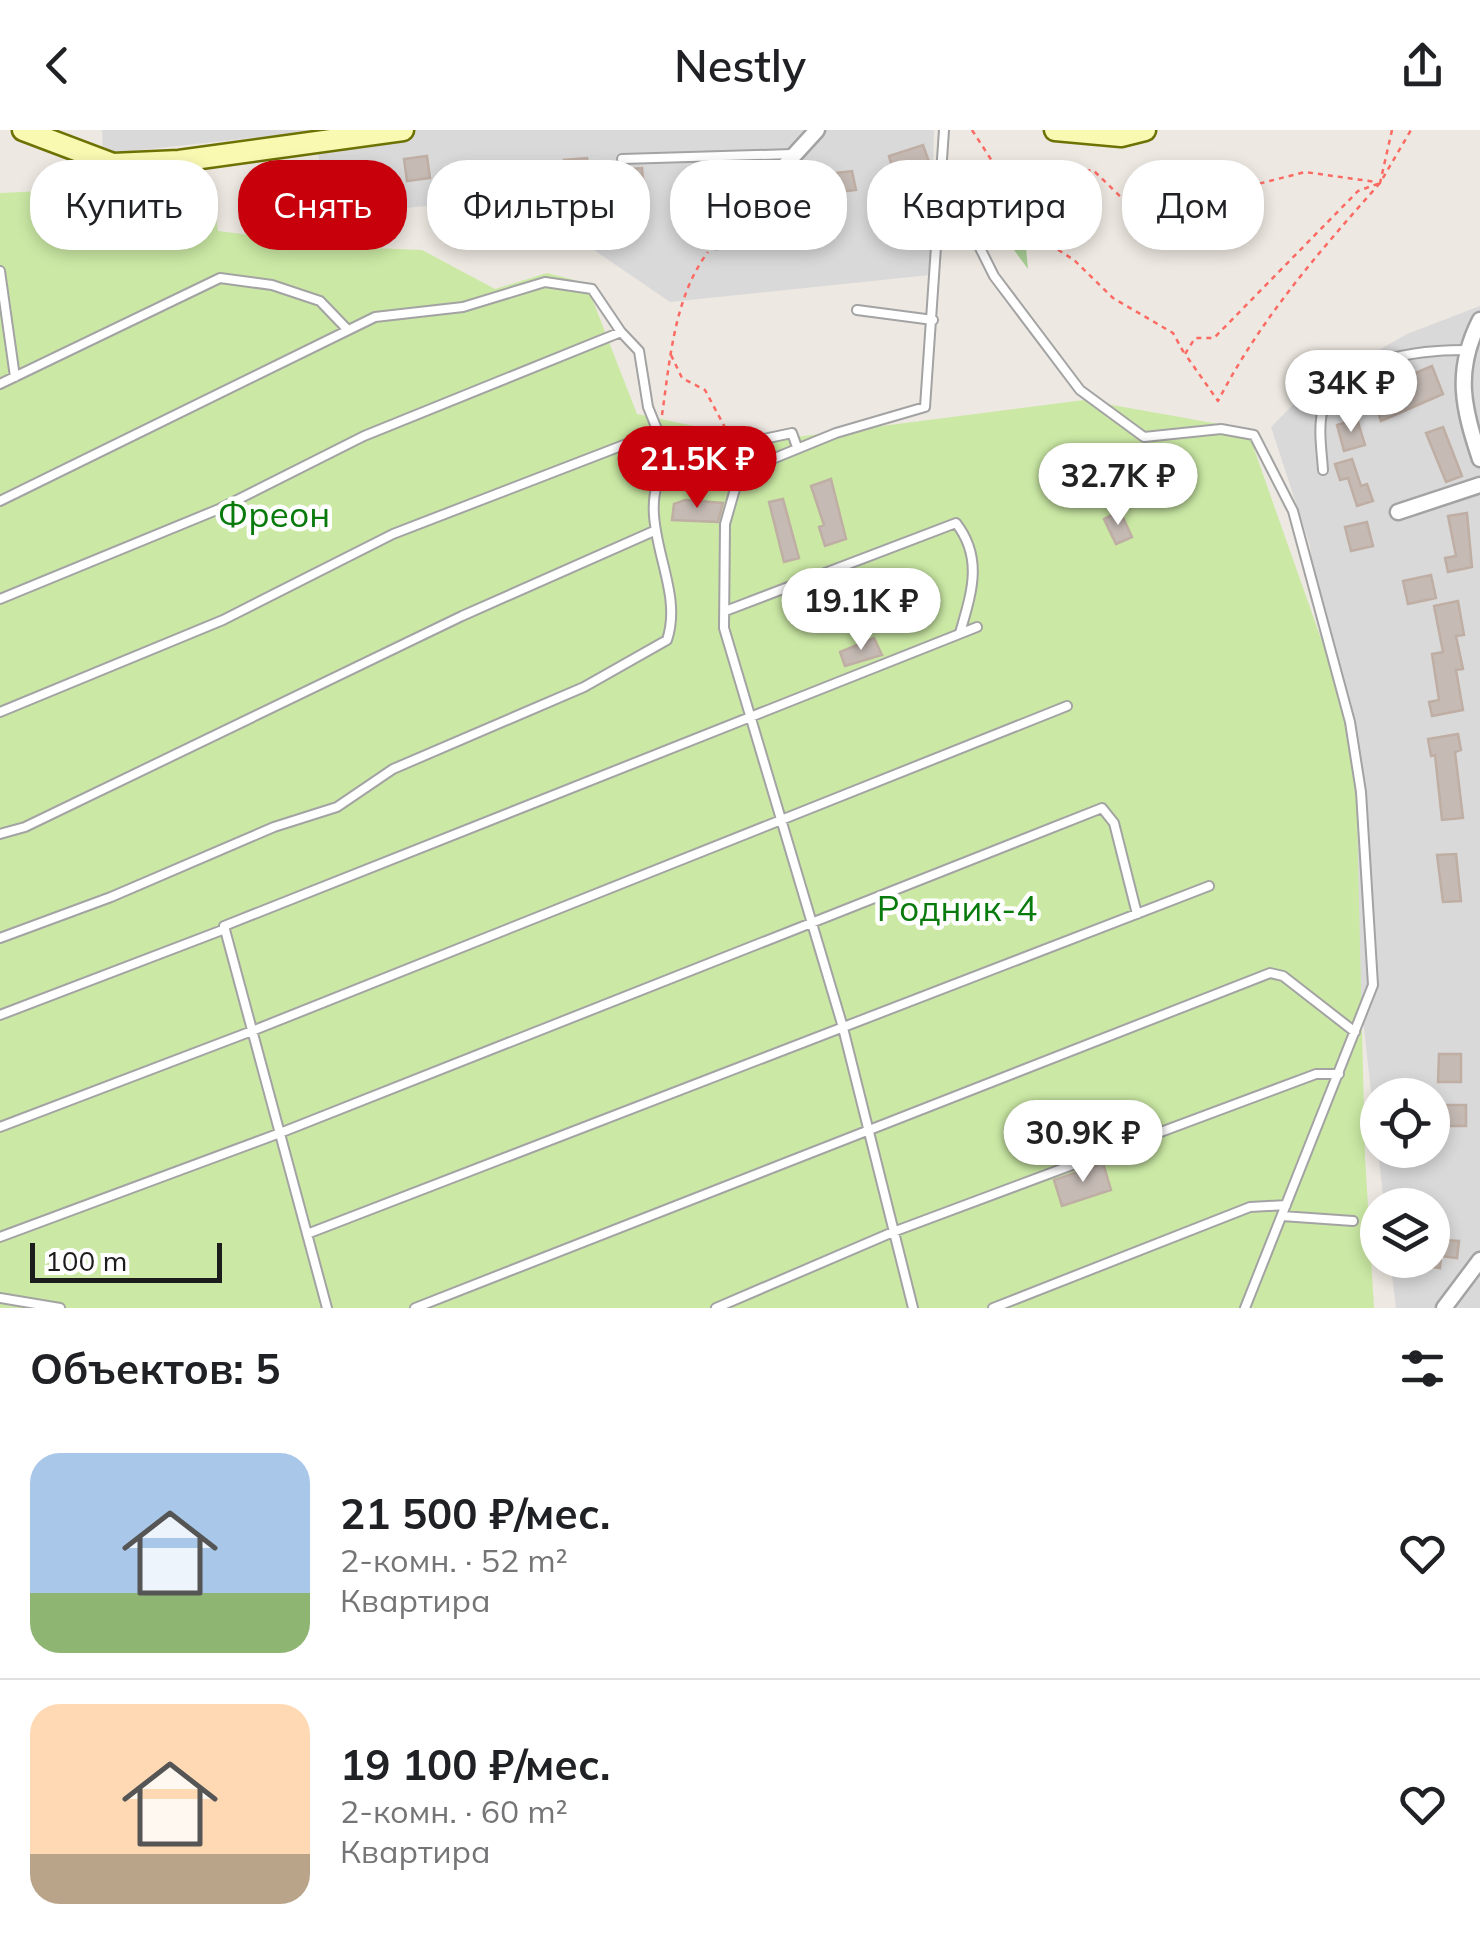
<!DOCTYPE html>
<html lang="ru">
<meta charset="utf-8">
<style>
:root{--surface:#fff;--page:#f2f2f2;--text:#202124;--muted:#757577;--line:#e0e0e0;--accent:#c7000c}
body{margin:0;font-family:Mulish,sans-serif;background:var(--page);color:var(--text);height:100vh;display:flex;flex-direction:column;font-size:38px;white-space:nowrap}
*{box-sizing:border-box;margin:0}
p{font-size:32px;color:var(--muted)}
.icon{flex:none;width:55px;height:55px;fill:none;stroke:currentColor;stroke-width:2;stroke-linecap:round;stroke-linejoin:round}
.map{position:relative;height:1178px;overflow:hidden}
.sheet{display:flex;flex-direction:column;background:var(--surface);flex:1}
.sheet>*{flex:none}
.banner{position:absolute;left:30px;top:30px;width:1420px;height:90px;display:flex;gap:20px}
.controls{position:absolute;left:1360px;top:948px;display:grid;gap:20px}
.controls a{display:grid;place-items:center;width:90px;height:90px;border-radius:50%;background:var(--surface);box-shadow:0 5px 15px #0003;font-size:50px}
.scale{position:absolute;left:30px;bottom:25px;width:192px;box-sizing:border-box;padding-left:10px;border:5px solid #1c1c1c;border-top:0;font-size:28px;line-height:35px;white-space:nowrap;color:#1c1c1c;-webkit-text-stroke:8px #fff;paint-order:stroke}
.price{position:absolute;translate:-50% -85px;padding:0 22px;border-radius:35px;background:#fff;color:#222;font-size:32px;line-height:65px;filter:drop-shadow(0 2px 5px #0008)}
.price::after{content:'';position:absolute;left:50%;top:60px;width:30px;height:22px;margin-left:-15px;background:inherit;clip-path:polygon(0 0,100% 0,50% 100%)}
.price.current{background:var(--accent);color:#fff}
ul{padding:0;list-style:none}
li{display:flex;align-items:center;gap:30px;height:250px;padding:0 30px}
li+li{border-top:2px solid var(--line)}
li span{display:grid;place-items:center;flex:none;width:280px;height:200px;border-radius:30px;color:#555}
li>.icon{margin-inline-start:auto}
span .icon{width:120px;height:120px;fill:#fffc;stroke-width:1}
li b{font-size:42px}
h2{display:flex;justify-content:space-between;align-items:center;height:120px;padding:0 30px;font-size:42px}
.tag{padding:0 35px;border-radius:40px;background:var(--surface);box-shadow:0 5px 15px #0003;font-size:35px;line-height:90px}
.tag.current{background:var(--accent);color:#fff}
header{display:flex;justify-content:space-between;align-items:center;height:130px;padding:0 30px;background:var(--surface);font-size:45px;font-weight:600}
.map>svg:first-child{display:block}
.residential{fill:#dad9d9}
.grass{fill:#cbe9a5}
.forest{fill:#a9ce95}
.building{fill:#c5bab4;stroke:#bfaea3;stroke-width:2.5}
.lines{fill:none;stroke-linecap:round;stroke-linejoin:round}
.lane-casing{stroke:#a3a3a3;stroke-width:12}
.street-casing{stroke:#a3a3a3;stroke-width:19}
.secondary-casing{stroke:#6d7203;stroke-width:25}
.path{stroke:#fc6a64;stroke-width:2.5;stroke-dasharray:5 5;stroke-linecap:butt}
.lane{stroke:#fff;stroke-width:8}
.street{stroke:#fff;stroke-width:14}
.secondary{stroke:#faf9b2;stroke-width:20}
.labels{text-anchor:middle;stroke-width:9;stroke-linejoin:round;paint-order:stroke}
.park-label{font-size:35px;fill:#097a0c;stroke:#fff}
</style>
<header><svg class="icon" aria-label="back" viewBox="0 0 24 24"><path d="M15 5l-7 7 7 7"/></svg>Nestly<svg class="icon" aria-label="share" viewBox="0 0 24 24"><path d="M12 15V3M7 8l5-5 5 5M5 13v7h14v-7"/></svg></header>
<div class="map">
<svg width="1480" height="1178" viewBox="0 0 1480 1178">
<rect width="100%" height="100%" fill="#ede8e1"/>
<path class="residential" d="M102 0H934L930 145 670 172 518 68 325 85 316 1 103 24Z
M1480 176V1178H1396L1390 1130H1432V1075H1384L1378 1020H1432V965H1378L1377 1015 1310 416 1271 297 1308 260 1407 204Z"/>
<path class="grass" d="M109 58 154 76 214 77 218 101 345 117 422 120 495 159 547 143 586 153 637 284 765 311 1084 270 1247 299 1355 605 1365 1026 1374 1178H0V63Z"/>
<path class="forest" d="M1007 74 1024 97 1028 139 990 88Z"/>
<path class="building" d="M923 15 929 32 913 37 916 47 897 53 889 26Z
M427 26 430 48 407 51 404 29Z
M587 28 590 50 567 52 564 30Z
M642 38 644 60 621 62 619 40Z
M529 41 530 47H538L540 70 518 72 517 42Z
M852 41 856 60 796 67 792 48Z
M1432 236 1443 264 1381 291 1371 262Z
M1357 289 1365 315 1344 321 1337 295Z
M1443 297 1462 346 1446 352 1426 303Z
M1352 329 1361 356 1367 354 1373 371 1357 376 1348 348 1340 350 1335 334Z
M831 349 846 409 825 416 819 397 824 395 811 356Z
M783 369 799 428 784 432 769 372Z
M685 370 723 373 718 392 672 390 674 374Z
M1120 381 1132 407 1116 414 1104 389Z
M1467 383 1472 437 1448 442 1445 428 1456 426 1448 386Z
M1367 392 1373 416 1351 421 1345 397Z
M1431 445 1436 468 1408 474 1403 451Z
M1458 471 1464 505 1456 506 1463 539 1456 540 1463 580 1432 586 1429 572 1439 570 1432 524 1443 522 1434 476Z
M874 508 882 525 845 536 840 522Z
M1458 604 1461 620 1455 622 1463 688 1442 690 1435 625 1431 626 1428 609Z
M1456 724 1461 771 1443 772 1437 725Z
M1439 924H1461V952H1438Z
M1439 975H1466V996H1439Z
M1103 1033 1111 1060 1062 1076 1054 1050Z
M1432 1094 1444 1095 1443 1110 1459 1111 1457 1128 1441 1126 1440 1138 1432 1137Z"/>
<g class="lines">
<defs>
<path id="lane" d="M622 29 792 24
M944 46 994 146 1080 260 1144 307 1221 299 1254 305 1293 381 1350 592 1361 662 1373 855 1245 1178
M0 141 15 247
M857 180 933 190
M0 254 220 148 272 155 320 171 346 198
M1323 340C1322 323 1317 293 1324 277 1348 228 1417 220 1465 220
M0 371 375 187 463 177 545 152 592 159 621 202
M0 469 219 379 364 306 621 202 639 221 648 277 669 329
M728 480 956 393C984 429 971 464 960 503
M0 582 223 490 393 404 660 301
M0 704 25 697 462 486 654 401
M0 808 111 767 274 697 337 677 393 639 584 557 667 510C687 451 627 389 669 329L792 303 797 317
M0 885 225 799
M0 997 252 901 1067 576
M1282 1086 1353 1091
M307 1104 1209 756
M0 1107 280 1003 1102 678 1114 693 1137 784
M0 1168 60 1178
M327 1178 224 796 977 497
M415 1178 1270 843 1283 846 1355 902
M716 1178 893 1102 1316 944H1339
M913 1178 842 894 724 498 725 394 737 352 765 332 836 303 925 277 944 0
M993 1178 1250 1077 1286 1075"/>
<path id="street" d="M716 111 817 0
M1480 190C1454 241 1463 278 1480 329
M1398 382 1480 355
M1444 1178 1480 1130"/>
<path id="secondary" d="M23 0 113 34 179 31 403 0
M1055 0 1121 6 1145 0"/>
</defs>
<use href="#lane" class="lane-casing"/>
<use href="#street" class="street-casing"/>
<use href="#secondary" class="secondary-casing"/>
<path class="path" d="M972 0 1003 48 1093 40 1128 74 1195 70 1305 42 1376 52
M1392 0 1380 53 1411 0
M1004 49 1046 112 1074 130 1113 168 1173 203 1184 223
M1380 53C1319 122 1261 188 1218 271L1185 224 1195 208H1214L1358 61Z
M671 225 682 248 705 260 729 305
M662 285C670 230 674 167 708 122"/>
<use href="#lane" class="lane"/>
<use href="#street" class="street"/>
<use href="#secondary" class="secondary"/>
</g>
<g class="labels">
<g class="park-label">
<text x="274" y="397">Фреон</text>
<text x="957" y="791">Родник-4</text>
</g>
</g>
</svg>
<div class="controls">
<a><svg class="icon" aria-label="locate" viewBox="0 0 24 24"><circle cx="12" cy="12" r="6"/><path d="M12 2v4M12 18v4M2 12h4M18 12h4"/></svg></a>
<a><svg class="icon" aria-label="layers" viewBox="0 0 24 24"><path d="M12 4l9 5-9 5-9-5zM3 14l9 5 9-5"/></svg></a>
</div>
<div class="scale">100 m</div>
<b class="price" style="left:1351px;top:305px">34K ₽</b>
<b class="price current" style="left:697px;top:381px">21.5K ₽</b>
<b class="price" style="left:1118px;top:398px">32.7K ₽</b>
<b class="price" style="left:861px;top:523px">19.1K ₽</b>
<b class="price" style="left:1083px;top:1055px">30.9K ₽</b>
<div class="banner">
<a class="tag">Купить</a>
<a class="tag current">Снять</a>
<a class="tag">Фильтры</a>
<a class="tag">Новое</a>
<a class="tag">Квартира</a>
<a class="tag">Дом</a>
</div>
</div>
<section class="sheet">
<h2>Объектов: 5<svg class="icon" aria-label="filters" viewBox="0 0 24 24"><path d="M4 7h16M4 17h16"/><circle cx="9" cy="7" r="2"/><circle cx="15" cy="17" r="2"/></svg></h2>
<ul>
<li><span style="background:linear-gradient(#a9c7e8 70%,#8fb573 0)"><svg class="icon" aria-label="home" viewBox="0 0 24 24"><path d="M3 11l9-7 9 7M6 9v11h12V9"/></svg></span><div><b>21 500 ₽/мес.</b><p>2-комн. · 52 m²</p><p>Квартира</p></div><svg class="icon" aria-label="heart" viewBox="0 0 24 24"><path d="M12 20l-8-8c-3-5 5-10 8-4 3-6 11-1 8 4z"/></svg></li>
<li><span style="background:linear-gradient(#ffd9b3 75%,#b9a48a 0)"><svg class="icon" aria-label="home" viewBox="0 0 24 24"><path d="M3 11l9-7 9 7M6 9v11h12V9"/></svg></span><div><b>19 100 ₽/мес.</b><p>2-комн. · 60 m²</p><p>Квартира</p></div><svg class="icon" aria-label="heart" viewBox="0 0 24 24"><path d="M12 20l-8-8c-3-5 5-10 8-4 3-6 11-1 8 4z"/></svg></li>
</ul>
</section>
